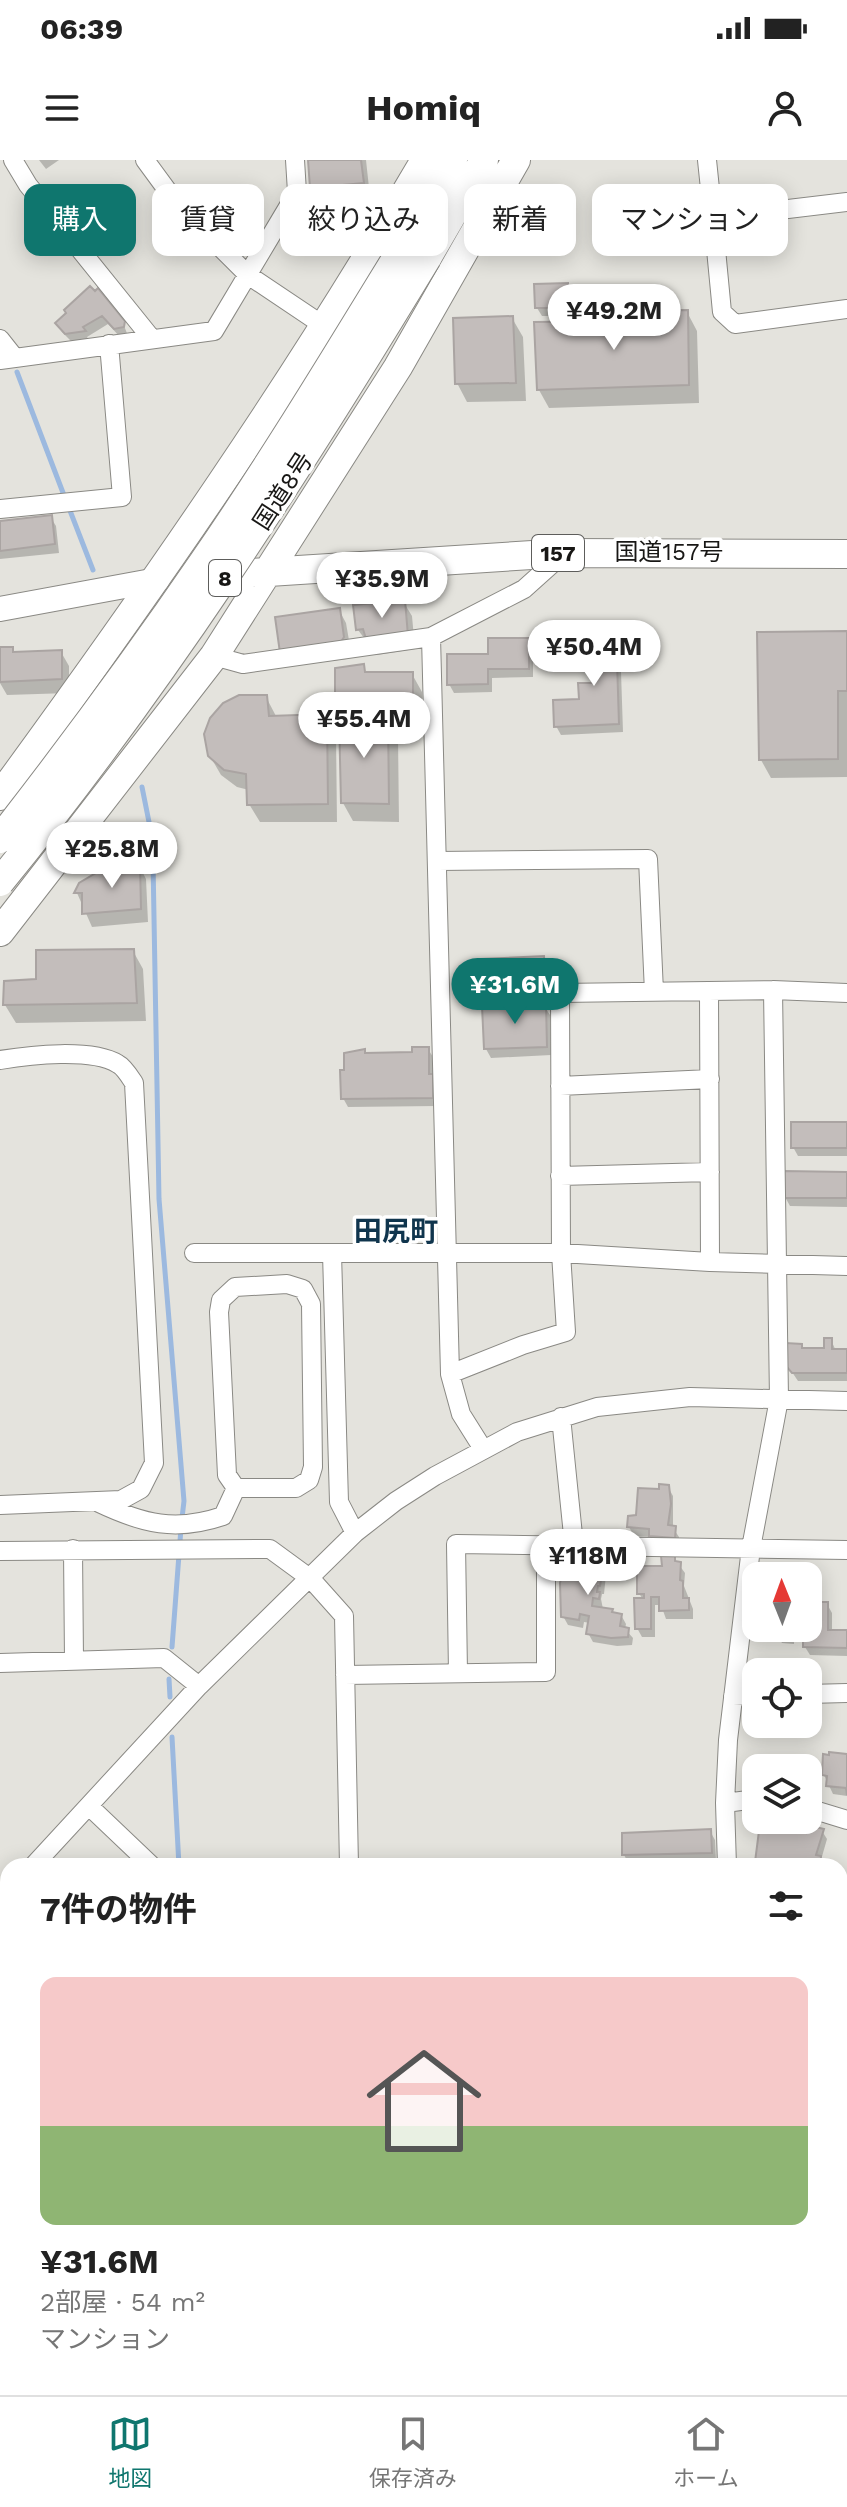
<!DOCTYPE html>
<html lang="ja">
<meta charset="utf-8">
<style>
:root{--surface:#fff;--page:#f2f2f2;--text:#222;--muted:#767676;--line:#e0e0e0;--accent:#0f766e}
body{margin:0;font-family:"Work Sans","Noto Sans JP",sans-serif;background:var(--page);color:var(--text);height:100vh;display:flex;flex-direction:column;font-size:30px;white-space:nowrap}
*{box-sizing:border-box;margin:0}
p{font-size:26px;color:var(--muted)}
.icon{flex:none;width:44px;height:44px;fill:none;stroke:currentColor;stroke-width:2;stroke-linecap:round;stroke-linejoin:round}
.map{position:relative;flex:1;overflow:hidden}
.panel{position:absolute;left:0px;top:1698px;width:848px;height:538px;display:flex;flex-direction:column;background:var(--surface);border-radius:24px 24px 0 0;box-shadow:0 4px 20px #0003}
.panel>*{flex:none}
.guide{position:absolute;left:24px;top:24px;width:800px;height:72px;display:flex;gap:16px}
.needle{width:52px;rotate:359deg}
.tools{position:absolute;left:742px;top:1402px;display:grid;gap:16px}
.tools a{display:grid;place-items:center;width:80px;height:80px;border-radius:16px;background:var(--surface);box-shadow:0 4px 20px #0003;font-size:40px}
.price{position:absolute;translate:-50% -68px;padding:0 18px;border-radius:28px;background:#fff;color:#222;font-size:26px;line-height:52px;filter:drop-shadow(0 2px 4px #0008)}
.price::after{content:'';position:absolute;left:50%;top:48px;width:24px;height:18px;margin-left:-12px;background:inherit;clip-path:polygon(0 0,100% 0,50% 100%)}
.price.selected{background:var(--accent);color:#fff}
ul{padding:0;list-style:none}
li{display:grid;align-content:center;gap:16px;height:424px;padding:0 40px}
li span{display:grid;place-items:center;height:248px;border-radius:16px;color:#555}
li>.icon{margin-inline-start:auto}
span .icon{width:144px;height:144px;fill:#fffc;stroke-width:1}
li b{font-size:34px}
h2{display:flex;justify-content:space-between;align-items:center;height:96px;padding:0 40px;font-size:34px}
.tag{padding:0 28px;border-radius:16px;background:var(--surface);box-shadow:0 4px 20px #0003;font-size:28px;line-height:72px}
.tag.selected{background:var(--accent);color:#fff}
.status{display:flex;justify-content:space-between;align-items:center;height:56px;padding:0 40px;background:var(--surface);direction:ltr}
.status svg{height:22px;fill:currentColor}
header{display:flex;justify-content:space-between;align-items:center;height:104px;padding:0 40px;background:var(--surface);font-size:36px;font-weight:700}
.tabs{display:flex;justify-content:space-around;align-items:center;height:112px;border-top:2px solid var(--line);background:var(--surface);font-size:22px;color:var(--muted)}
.tabs a{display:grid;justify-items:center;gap:4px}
.tabs .selected{color:var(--accent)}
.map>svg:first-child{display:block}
.built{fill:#dad8cb}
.shadow{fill:#0003}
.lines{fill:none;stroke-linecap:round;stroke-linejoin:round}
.stream{stroke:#9cb9df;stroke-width:5}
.building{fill:#c3bdbb;stroke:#aaa4a2;stroke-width:2}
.minor-casing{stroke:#8a8984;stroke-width:20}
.major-casing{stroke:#8a8984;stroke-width:26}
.highway-casing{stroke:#8a8984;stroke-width:30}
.path{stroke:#8f8e89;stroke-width:3;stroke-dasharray:8 4;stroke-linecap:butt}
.minor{stroke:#fff;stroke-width:18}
.major{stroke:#fff;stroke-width:24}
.highway{stroke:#fff;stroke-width:28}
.highway-bridge-casing{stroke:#8a8984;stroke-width:30;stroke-linecap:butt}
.highway-bridge{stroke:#fff;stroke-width:28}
.labels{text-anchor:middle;stroke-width:7;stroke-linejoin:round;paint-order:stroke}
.shield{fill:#fff;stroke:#5d5d5b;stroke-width:2}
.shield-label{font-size:22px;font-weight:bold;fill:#181715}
.street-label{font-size:24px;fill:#181715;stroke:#fff}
.quarter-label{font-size:28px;font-weight:bold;fill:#10354d;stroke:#fff}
</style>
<div class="status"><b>06:39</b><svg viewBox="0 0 49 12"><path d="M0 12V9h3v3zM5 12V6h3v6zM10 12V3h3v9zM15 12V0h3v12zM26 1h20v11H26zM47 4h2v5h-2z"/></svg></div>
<header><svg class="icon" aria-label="menu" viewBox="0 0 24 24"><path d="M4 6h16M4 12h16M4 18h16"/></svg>Homiq<svg class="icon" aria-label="person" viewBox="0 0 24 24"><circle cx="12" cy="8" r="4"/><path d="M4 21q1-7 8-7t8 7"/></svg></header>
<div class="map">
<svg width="847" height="2235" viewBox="0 0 847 2235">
<rect width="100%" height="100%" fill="#e4e3dd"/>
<path class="built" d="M0 1992 8 2000V2204L0 2209Z"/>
<path class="shadow" d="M39 0H59L46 9Z
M310 0H366L370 37 320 41 312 27Z
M567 125 572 134V156H542L537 148Z
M90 129 123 163 128 176 120 177 108 164 87 177 89 180 72 182 62 172 57 163Z
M687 152 697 171 699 243 549 248 539 230 621 164Z
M512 158 523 177 526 241 467 242 457 223Z
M51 358 56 366 59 393 0 399V363Z
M404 443 412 456 415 489 377 495 358 470Z
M339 450 346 463 351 492 347 499 290 506Z
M615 472 620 481 623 572 561 575 556 566 595 525Z
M847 473V617L771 618 761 600Z
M528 480 533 488V517L492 518V532L454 533 449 524 490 496Z
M0 489H12L15 494 61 492 69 506V533L7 535 0 523Z
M363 506 367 514H412L422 532V567L393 568 398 576 399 662 353 661 343 643 341 556 337 550Z
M266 537 277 558 326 556 336 574 337 662H260L249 644V630L237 627 221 615 210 596Z
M139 705 146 719 148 762 92 767 77 733Z
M133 791 143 809 146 861 16 863 5 845Z
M543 798 548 807 550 848 546 849 550 855 551 895 491 898 486 889 489 848 485 842Z
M428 889 433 897 437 946 348 947 343 938 366 895 414 894Z
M847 964V996H798L793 987Z
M847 1014V1047L790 1046 785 1037Z
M831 1180 836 1191H847V1221H798L788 1206 826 1190Z
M668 1327 673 1336V1368L679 1377V1386L656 1384 651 1377 634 1376 629 1367Z
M602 1396 607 1405 604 1434H602L601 1439 603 1449 621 1455 626 1464 625 1469 633 1478 632 1485 617 1486 593 1482 588 1473 590 1463 584 1462 583 1468 568 1465 563 1456 594 1402Z
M674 1398 685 1413 684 1426 693 1449V1459H666L661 1445H655V1477H642L637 1468 643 1440 639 1433Z
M808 1444H827L832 1453V1472H847V1496L810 1495 805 1487V1472H794V1484L782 1483 777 1475V1468H808Z
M847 1596V1636L833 1634 824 1615Z
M710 1671 715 1680 716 1701 629 1704 624 1695Z
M822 1671 827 1679 821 1700 824 1706H760L757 1702 807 1675Z
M0 2071 8 2083V2110L0 2115Z
M0 2126 3 2131 8 2128V2183L0 2188Z"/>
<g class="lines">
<path class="stream" d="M17 212 65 338
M69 348 93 410
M142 627 149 662 153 701 159 1039 184 1341 182 1358
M172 1487 181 1368
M169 1519 170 1537
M172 1577 179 1706
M205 2228V2235"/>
</g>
<path class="building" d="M308 0H361L364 23 310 28Z
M568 123V148H535L534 124Z
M90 126 95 131 98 128 125 161 124 167 114 169 102 156 83 167 86 171 65 174 55 163 66 153 64 150Z
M688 150 689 225 537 230 534 162 619 161V151Z
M513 156 516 223 455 224 453 158Z
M52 355 55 384 0 391V361Z
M405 440 408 476 367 482 363 469 356 470 353 445Z
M340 448 344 477 339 485 280 493 275 457Z
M616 470 619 564 554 567 553 540 579 539 578 523H592L590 471Z
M847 471V531H838V599L759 600 757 472Z
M488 478H529V509H488V524L447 525V494H488Z
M0 487H13V492L62 490V519L0 522Z
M364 504 365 512H413V549L335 551V508Z
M239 535H267L269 556 327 554 328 644 247 645 246 614 224 610 208 596 204 574 210 558 223 543Z
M339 556H388L389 644 341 643Z
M140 703 141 749 82 754V733H74L79 723 96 713 111 711 110 704Z
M134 789 137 843 3 845 4 821 36 819V790Z
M544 796 546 840 483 843 482 799Z
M546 844 547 887 484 889 482 846Z
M412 887H429V914H433V938L341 939 340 910H344V893L365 889V893L412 892Z
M791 962H847V988H791Z
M784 1011 847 1012V1038H783Z
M824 1178H832V1189H847V1213H792L786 1206V1183L802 1184V1188H824Z
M659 1324 669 1325 671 1344 668 1365 676 1366 675 1378 649 1376V1369L627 1367 628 1356 636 1355 638 1328 659 1329Z
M593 1393 603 1394 601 1407 603 1408 600 1426H598L597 1432H600L599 1439 593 1438 592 1446 613 1449 612 1452 622 1454 620 1466 629 1468 628 1477 611 1478 586 1474 589 1456 580 1454 579 1460 561 1457 560 1423 566 1396 592 1400Z
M593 1393 603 1394 601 1407 603 1408 600 1426H598L597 1432H600L599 1439 593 1438 592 1446 613 1449 612 1452 622 1454 620 1466 629 1468 628 1477 611 1478 586 1474 589 1456 580 1454 579 1460 561 1457 560 1423 566 1396 592 1400Z
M661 1396H675V1401L681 1402 680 1420 683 1421V1438H689V1450L659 1451V1437H651V1469H635L634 1438H644V1434H637V1406H662Z
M808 1442H828V1470H847V1488L803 1487V1468H808Z
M829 1592 847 1594V1635L846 1628 826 1626 827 1616 822 1615 823 1594 829 1595Z
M760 1663 806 1673 807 1665 824 1669 816 1695 821 1696 820 1706H797L779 1700 777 1706 755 1702Z
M711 1669 712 1693 622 1695V1673Z
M0 2122 3 2128 8 2126V2157L0 2163Z"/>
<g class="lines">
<defs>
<path id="minor" d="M13 0 28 25 152 179
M145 0 178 45 248 115 333 172
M707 0 713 58 847 42
M713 58 722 152 735 164 847 149
M0 179 15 198 0 200
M15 198 214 171 297 32 295 0
M0 349 122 337 109 184
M214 496 243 504 431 477
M438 701 648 699 654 832
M709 831 710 1102
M0 900C30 895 92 888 118 904 124 907 130 917 134 923L154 1303 141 1329 121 1340 0 1345
M560 926 710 919
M560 1016 710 1012
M194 1093H561L710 1102 847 1106
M332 1093 339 1342 355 1373
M287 1124 303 1129 311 1144 313 1307 309 1320 296 1328H236L227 1315 219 1152 221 1140 235 1127Z
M450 1214 523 1185 566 1172 561 1093 560 833 773 830 847 833
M561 1257 574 1385
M483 1289 461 1254 450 1214 431 477 524 429 563 394
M99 1343C143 1364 176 1372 223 1356L236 1328
M73 1389 74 1501
M0 1391 270 1389 311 1419 344 1456 349 1706
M0 1503 164 1498 199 1526
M458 1513 456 1384 847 1390
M345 1515 546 1512V1385
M808 1534 847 1533
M733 1536 756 1535
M725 1643 756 1639
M90 1647 152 1706
M808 1648 847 1660
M33 1706 199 1526 355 1373 396 1341 435 1316 517 1272 597 1247 690 1237 847 1241
M727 1706 725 1643 728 1580 751 1388 779 1239 773 830
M0 1740 8 1732
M840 1832 847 1833
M0 1961 8 1970
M840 2107 847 2106
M0 2222 8 2218
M62 2228 66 2235
M741 2228V2235"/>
<path id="major" d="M0 449 157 420"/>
<path id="highway" d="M405 84 453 0
M427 98 484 0
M205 416 564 393 847 394
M0 636C150 431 297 220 425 0
M0 772 214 496 398 207 516 0"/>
</defs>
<use href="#minor" class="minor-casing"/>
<use href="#major" class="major-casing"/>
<use href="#highway" class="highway-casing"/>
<path class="path" d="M306 2228V2235"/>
<use href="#minor" class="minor"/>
<use href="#major" class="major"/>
<use href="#highway" class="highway"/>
<defs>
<path id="highway-bridge" d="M0 679C71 588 139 496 204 401 275 298 340 190 405 84
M0 722C160 526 296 314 427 98"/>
</defs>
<use href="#highway-bridge" class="highway-bridge-casing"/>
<use href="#highway-bridge" class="highway-bridge"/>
</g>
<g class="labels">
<g class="shield">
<rect x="532" y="375" width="52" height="36" rx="6"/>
<rect x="209" y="400" width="32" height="36" rx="6"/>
</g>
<g class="shield-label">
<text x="558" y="401">157</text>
<text x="225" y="426">8</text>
</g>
<g class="street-label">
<text transform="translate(283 331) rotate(-57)" y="8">国道8号</text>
<text x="669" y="400">国道157号</text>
</g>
<g class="quarter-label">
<text x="396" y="1081">田尻町</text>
</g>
</g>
</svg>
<div class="tools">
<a><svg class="needle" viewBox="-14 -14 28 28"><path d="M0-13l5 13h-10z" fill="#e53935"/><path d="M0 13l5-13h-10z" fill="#767676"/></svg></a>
<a><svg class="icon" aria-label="locate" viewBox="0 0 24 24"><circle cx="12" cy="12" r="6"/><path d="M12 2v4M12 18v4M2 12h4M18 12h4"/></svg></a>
<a><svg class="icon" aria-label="layers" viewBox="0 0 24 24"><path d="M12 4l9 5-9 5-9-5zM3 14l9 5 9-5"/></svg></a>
</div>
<b class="price" style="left:614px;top:192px">¥49.2M</b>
<b class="price" style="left:382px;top:460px">¥35.9M</b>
<b class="price" style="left:594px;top:528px">¥50.4M</b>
<b class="price" style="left:364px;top:600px">¥55.4M</b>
<b class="price" style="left:112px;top:730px">¥25.8M</b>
<b class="price selected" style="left:515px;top:866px">¥31.6M</b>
<b class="price" style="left:588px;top:1437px">¥118M</b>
<div class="guide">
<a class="tag selected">購入</a>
<a class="tag">賃貸</a>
<a class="tag">絞り込み</a>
<a class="tag">新着</a>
<a class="tag">マンション</a>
</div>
<section class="panel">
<h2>7件の物件<svg class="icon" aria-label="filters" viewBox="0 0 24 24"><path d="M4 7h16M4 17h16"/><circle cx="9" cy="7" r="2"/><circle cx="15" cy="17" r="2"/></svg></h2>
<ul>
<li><span style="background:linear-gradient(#f6c9c9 60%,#8fb573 0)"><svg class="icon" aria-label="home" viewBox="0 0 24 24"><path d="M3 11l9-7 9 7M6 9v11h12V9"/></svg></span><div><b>¥31.6M</b><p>2部屋 · 54 m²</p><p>マンション</p></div></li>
</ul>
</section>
</div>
<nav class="tabs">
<a class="selected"><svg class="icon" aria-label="map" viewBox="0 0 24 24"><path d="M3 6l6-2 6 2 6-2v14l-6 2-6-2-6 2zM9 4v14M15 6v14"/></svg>地図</a>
<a><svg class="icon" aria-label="saved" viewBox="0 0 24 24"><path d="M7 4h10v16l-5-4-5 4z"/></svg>保存済み</a>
<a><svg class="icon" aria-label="home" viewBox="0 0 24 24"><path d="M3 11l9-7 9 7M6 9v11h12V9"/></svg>ホーム</a>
</nav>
